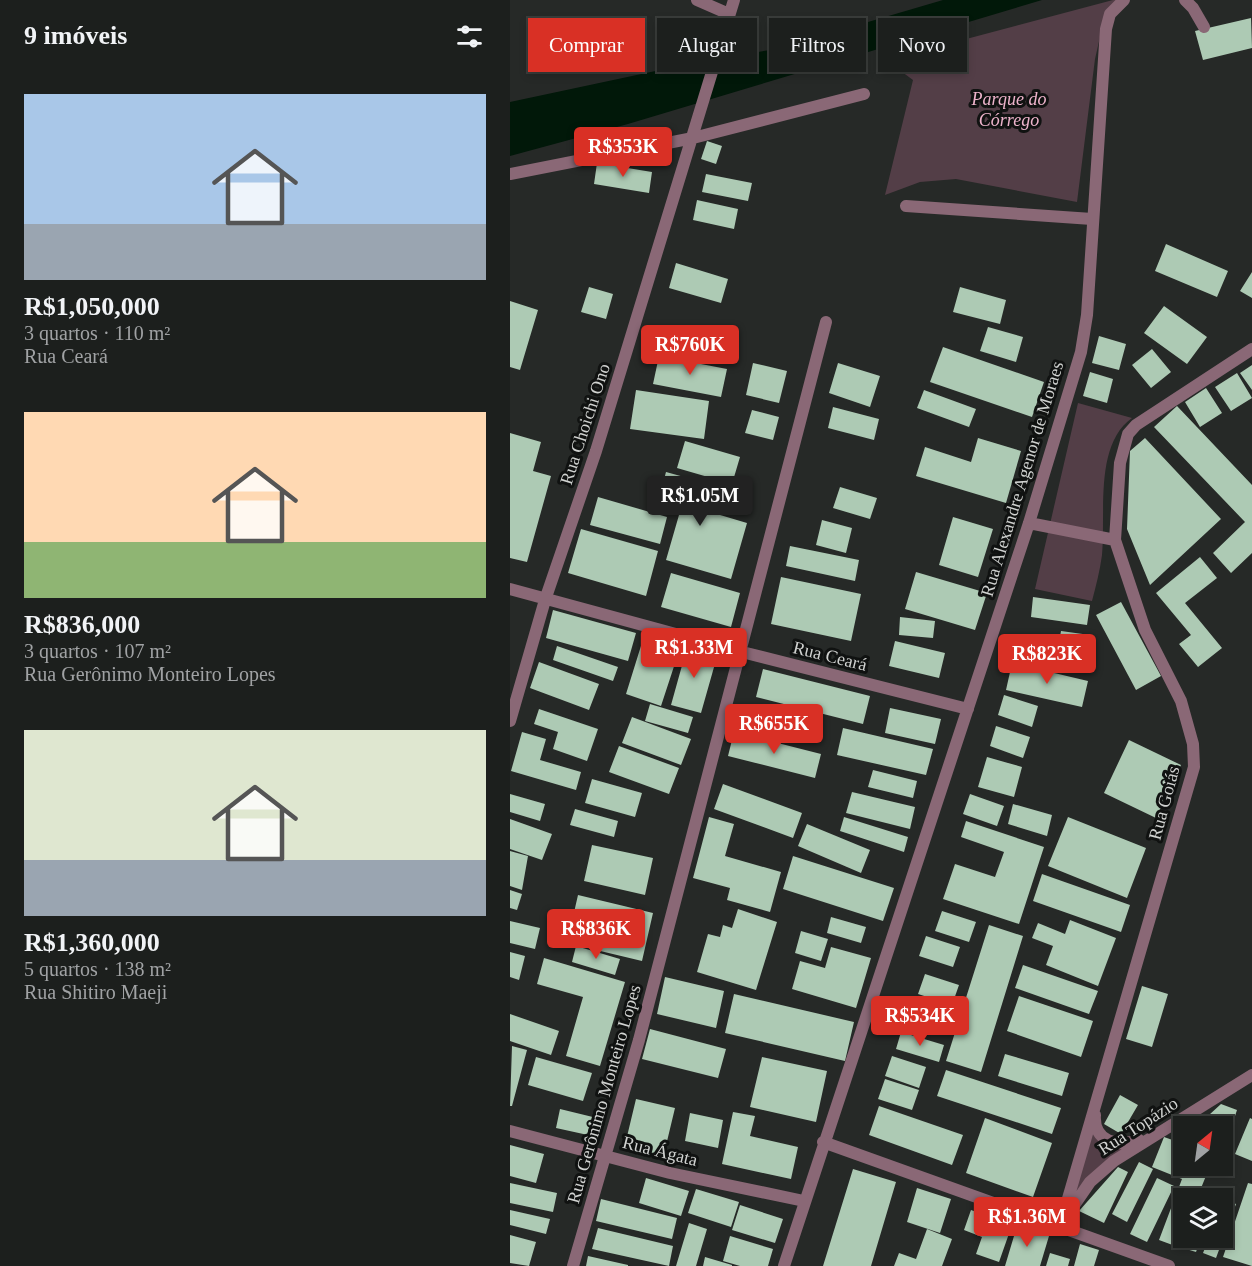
<!DOCTYPE html>
<html lang="pt">
<meta charset="utf-8">
<style>
:root{--surface:#1c1f1d;--page:#252726;--text:#f1f3f6;--muted:#a0a2a4;--line:#3a3d3b;--accent:#d93025}
body{margin:0;font-family:Georgia,serif;background:var(--page);color:var(--text);height:100vh;display:flex;flex-direction:column;font-size:22px;white-space:nowrap}
*{box-sizing:border-box;margin:0}
p{font-size:20px;color:var(--muted)}
.icon{flex:none;width:33px;height:33px;fill:none;stroke:currentColor;stroke-width:2;stroke-linecap:round;stroke-linejoin:round}
.map{position:relative;flex:1;overflow:hidden}
.sheet{display:flex;flex-direction:column;background:var(--surface);width:510px}
.sheet>*{flex:none}
.hud{position:absolute;left:18px;top:18px;width:570px;height:54px;display:flex;gap:12px}
.needle{width:39px;rotate:29deg}
.fabs{position:absolute;left:663px;top:1116px;display:grid;gap:12px}
.fabs a{display:grid;place-items:center;width:60px;height:60px;border-radius:0px;background:var(--surface);box-shadow:0 3px 9px #0003,0 0 0 2px var(--line);font-size:30px}
.price{position:absolute;translate:-50% -51px;padding:0 14px;border-radius:6px;background:var(--accent);color:#fff;font-size:20px;line-height:39px;filter:drop-shadow(0 2px 3px #0008)}
.price::after{content:'';position:absolute;left:50%;top:36px;width:18px;height:14px;margin-left:-9px;background:inherit;clip-path:polygon(0 0,100% 0,50% 100%)}
.price.on{background:#222;color:#fff}
ul{padding:0;list-style:none}
li{display:grid;align-content:center;gap:12px;height:318px;padding:0 24px}
li span{display:grid;place-items:center;height:186px;border-radius:0px;color:#555}
li>.icon{margin-inline-start:auto}
span .icon{width:108px;height:108px;fill:#fffc;stroke-width:1}
li b{font-size:26px}
h2{display:flex;justify-content:space-between;align-items:center;height:72px;padding:0 24px;font-size:26px}
.pill{padding:0 21px;border-radius:0px;background:var(--surface);box-shadow:0 3px 9px #0003,0 0 0 2px var(--line);font-size:21px;line-height:54px}
.pill.on{background:var(--accent);color:#fff}
main{display:flex;flex:1;min-height:0}
.map>svg:first-child{display:block}
.green{fill:#533e47}
.water{fill:#011809}
.building{fill:#adcab4}
.lines{fill:none;stroke-linecap:round;stroke-linejoin:round}
.street{stroke:#8a6876;stroke-width:12}
.labels{text-anchor:middle;stroke-width:6;stroke-linejoin:round;paint-order:stroke}
.park-label{font-size:18px;font-style:italic;fill:#edb3cb;stroke:#101211}
.street-label{font-size:18px;fill:#d0d2d0;stroke:#101211}
</style>
<main>
<section class="sheet">
<h2>9 imóveis<svg class="icon" aria-label="filters" viewBox="0 0 24 24"><path d="M4 7h16M4 17h16"/><circle cx="9" cy="7" r="2"/><circle cx="15" cy="17" r="2"/></svg></h2>
<ul>
<li><span style="background:linear-gradient(#a9c7e8 70%,#9aa5b1 0)"><svg class="icon" aria-label="home" viewBox="0 0 24 24"><path d="M3 11l9-7 9 7M6 9v11h12V9"/></svg></span><div><b>R$1,050,000</b><p>3 quartos · 110 m²</p><p>Rua Ceará</p></div></li>
<li><span style="background:linear-gradient(#ffd9b3 70%,#8fb573 0)"><svg class="icon" aria-label="home" viewBox="0 0 24 24"><path d="M3 11l9-7 9 7M6 9v11h12V9"/></svg></span><div><b>R$836,000</b><p>3 quartos · 107 m²</p><p>Rua Gerônimo Monteiro Lopes</p></div></li>
<li><span style="background:linear-gradient(#dfe7d0 70%,#9aa5b1 0)"><svg class="icon" aria-label="home" viewBox="0 0 24 24"><path d="M3 11l9-7 9 7M6 9v11h12V9"/></svg></span><div><b>R$1,360,000</b><p>5 quartos · 138 m²</p><p>Rua Shitiro Maeji</p></div></li>
</ul>
</section>
<div class="map">
<svg width="742" height="1266" viewBox="0 0 742 1266">
<rect width="100%" height="100%" fill="#262927"/>
<path class="green" d="M603 0H608L590 37 585 59 567 202 446 179 410 182 375 195 403 80 384 66 381 59Z
M568 403 622 418C584 445 596 513 592 555 590 570 586 586 582 601L525 589Z
M588 1093 587 1131 621 1143 594 1168 550 1226Z"/>
<path class="water" d="M433 0H532L118 124 0 156V102L183 63 266 49Z"/>
<path class="building" d="M741 18 742 48 693 60 685 31Z
M197 141 212 146 206 164 191 159Z
M87 163 142 172 139 193 84 184Z
M196 174 242 183 238 201 192 192Z
M187 200 228 209 224 229 183 220Z
M656 244 718 271 707 297 645 271Z
M166 263 218 279 211 303 159 288Z
M742 272V298L730 291Z
M79 287 103 294 96 319 71 312Z
M450 287 496 300 490 324 443 312Z
M0 301 28 310 10 370 0 367Z
M654 306 697 337 677 364 634 333Z
M478 327 513 337 506 362 470 351Z
M589 336 616 344 609 370 582 363Z
M433 347 534 382 522 417 420 382Z
M642 349 661 372 641 388 622 365Z
M149 356 217 369 211 397 143 384Z
M243 363 277 371 269 403 236 395Z
M328 363 370 376 360 407 319 393Z
M742 365V390L730 373Z
M580 372 603 379 597 403 573 396Z
M727 373 742 398 721 411 705 387Z
M696 388 712 413 690 427 675 402Z
M126 390 199 401 194 439 120 429Z
M414 390 466 409 459 427 407 408Z
M667 406 742 485V553L721 573 703 553 735 522 644 427Z
M323 407 369 419 364 440 318 428Z
M242 410 269 417 263 440 235 433Z
M0 433 31 442 23 471 41 476 17 562 0 558Z
M468 438 511 451 496 503 406 476 415 447 461 462Z
M635 438 711 519 640 585 617 529 620 451Z
M175 441 230 457 222 484 167 468Z
M156 472 207 486 200 512 237 523 221 579 156 560 169 515 146 509Z
M330 487 367 498 360 519 323 508Z
M88 497 157 517 150 544 80 525Z
M443 517 483 529 468 577 429 565Z
M312 520 342 528 336 553 306 545Z
M71 529 148 551 136 596 58 573Z
M280 546 349 560 345 581 276 566Z
M690 557 707 578 675 603 712 648 688 667 669 644 681 635 646 593Z
M406 572 477 593 465 630 395 609Z
M161 573 230 593 221 627 151 607Z
M271 577 351 594 341 641 261 624Z
M523 597 580 605 577 625 521 617Z
M611 602 651 676 626 690 586 615Z
M43 610 126 633 118 661 36 638Z
M390 617 425 621 423 638 389 635Z
M551 631 580 635 574 670 504 658 507 641 548 648Z
M135 633 171 645 151 706 116 694Z
M385 641 435 653 429 678 379 666Z
M178 644 208 653 191 713 161 705Z
M47 646 108 667 103 681 43 660Z
M29 662 89 684 79 710 20 688Z
M502 663 578 681 572 707 496 690Z
M253 669 360 696 353 724 246 697Z
M494 695 528 706 522 727 488 715Z
M140 704 183 717 178 733 135 721Z
M380 708 431 719 425 744 375 733Z
M29 709 88 729 77 761 43 749 48 732 24 724Z
M122 717 181 739 171 765 112 743Z
M486 726 520 737 513 758 480 746Z
M333 728 423 749 416 775 327 755Z
M12 732 36 739 30 760 71 772 66 790 1 771Z
M224 732 311 754 305 778 218 756Z
M619 740 671 765 646 818 594 793Z
M109 746 169 768 159 794 99 772Z
M477 757 512 767 504 797 468 787Z
M363 770 407 781 403 798 358 787Z
M82 779 132 793 125 817 75 803Z
M213 784 292 813 283 838 204 809Z
M342 792 405 807 400 829 336 813Z
M0 794 35 804 30 821 0 812Z
M460 794 494 806 487 826 453 814Z
M503 804 542 815 537 836 498 824Z
M65 809 108 821 104 837 60 825Z
M199 817 224 824 215 856 271 872 260 912 217 900 220 888 183 878Z
M334 817 398 837 394 852 330 831Z
M558 817 636 848 617 898 538 866Z
M0 819 42 834 32 860 0 849Z
M456 821 534 847 509 924 433 899 445 864 485 877 494 852 451 837Z
M297 824 360 850 351 873 288 846Z
M82 845 143 858 135 895 74 881Z
M0 851 18 856 12 890 0 886Z
M283 856 384 888 373 921 273 889Z
M532 874 620 905 611 932 523 901Z
M0 890 12 894 7 910 0 908Z
M68 895 143 913 132 961 57 943Z
M228 909 267 922 246 990 187 972 198 934 210 937 213 925 222 928Z
M432 911 466 922 459 942 425 931Z
M321 917 356 927 351 943 317 933Z
M560 920 606 938 588 986 536 965 543 946 522 938 528 923 555 934Z
M0 921 30 928 25 949 0 943Z
M479 925 513 936 471 1072 436 1061Z
M291 931 318 939 311 961 285 953Z
M416 936 450 947 443 967 409 956Z
M66 946 110 959 105 975 62 962Z
M321 947 361 958 346 1008 282 989 290 961 315 968Z
M0 952 15 956 9 980 0 977Z
M34 958 115 982 90 1066 56 1056 73 997 27 984Z
M513 965 588 991 579 1014 505 988Z
M415 974 449 985 442 1005 408 994Z
M155 977 214 991 206 1028 147 1014Z
M632 986 658 994 642 1047 616 1039Z
M224 994 344 1022 335 1061 215 1033Z
M509 996 583 1021 571 1057 497 1031Z
M401 1003 435 1015 428 1035 394 1023Z
M0 1014 49 1031 41 1055 0 1041Z
M140 1029 216 1049 208 1078 132 1059Z
M391 1032 434 1045 429 1062 386 1049Z
M2 1046 17 1050 2 1106H0Z
M495 1054 559 1073 552 1096 488 1076Z
M382 1056 416 1067 409 1088 375 1076Z
M26 1057 82 1073 73 1101 18 1085Z
M252 1057 317 1071 306 1122 240 1107Z
M436 1070 551 1108 542 1134 427 1096Z
M375 1079 409 1090 402 1110 368 1099Z
M610 1095 628 1105 611 1134 594 1124Z
M126 1099 165 1108 153 1158 114 1149Z
M711 1104 727 1110 713 1152 712 1126H687Z
M369 1106 453 1135 442 1165 359 1135Z
M50 1109 91 1119 87 1137 46 1128Z
M223 1112 245 1116 240 1136 288 1147 281 1179 212 1164Z
M180 1113 213 1120 208 1148 175 1141Z
M475 1118 542 1143 523 1197 456 1173Z
M740 1118 742 1119V1161L725 1154Z
M654 1137 674 1144V1166H700L687 1198H674V1234L668 1247 649 1240 672 1179 642 1167Z
M0 1145 34 1154 26 1183 0 1176Z
M629 1162 643 1169 617 1222 602 1214Z
M608 1167 618 1172 594 1223 569 1211Z
M343 1169 386 1182 361 1266H313Z
M136 1178 179 1191 171 1216 129 1203Z
M647 1178 664 1186 637 1242 620 1234Z
M0 1183 47 1193 43 1212 0 1203Z
M738 1183 742 1184V1266L713 1257Z
M407 1188 441 1199 430 1233 397 1222Z
M186 1189 229 1202 221 1227 178 1213Z
M91 1199 167 1218 162 1239 86 1221Z
M714 1199 726 1204 706 1258 693 1253 699 1238H712Z
M230 1205 273 1219 265 1243 222 1230Z
M0 1210 40 1219 36 1234 0 1225Z
M461 1210 502 1225 489 1262 466 1254 472 1237 454 1230Z
M179 1223 197 1229 186 1266H166Z
M507 1226 539 1236 530 1266H495Z
M88 1228 163 1246 159 1266 82 1249Z
M417 1229 442 1239 432 1266H384L389 1253 406 1259Z
M0 1235 26 1242 19 1266 0 1263Z
M220 1236 263 1249 258 1266H230L213 1261Z
M677 1238H691L686 1252 673 1248Z
M570 1244 589 1250 584 1266H564Z
M540 1253 560 1259 558 1266H536Z
M78 1256 118 1265V1266H76Z
M195 1257 222 1265V1266H193Z"/>
<g class="lines">
<path class="street" d="M187 0 219 14
M675 0 683 8 694 27
M0 174 183 138 354 94
M396 206 582 219
M519 523 605 540
M0 589 232 652 458 709
M0 721 35 600 86 451 224 0
M585 1115C583 1141 607 1148 629 1140
M0 1131 160 1173 294 1201
M313 1142 659 1266
M558 1214 580 1182 604 1161 742 1075
M550 1226 684 767 683 744 671 701 635 630 605 540 610 463 618 434 626 425 742 349
M63 1266 129 1040 316 322
M274 1266 519 523 571 352 577 315 596 29 600 14 614 0"/>
</g>
<g class="labels">
<g class="park-label">
<text x="499" y="105">Parque do<tspan x="499" dy="21">Córrego</tspan></text>
</g>
<g class="street-label">
<text transform="translate(75 424) rotate(-72)" y="6">Rua Choichi Ono</text>
<text transform="translate(512 479) rotate(-73)" y="6">Rua Alexandre Agenor de Moraes</text>
<text transform="translate(320 656) rotate(14)" y="6">Rua Ceará</text>
<text transform="translate(654 803) rotate(-75)" y="6">Rua Goiás</text>
<text transform="translate(94 1094) rotate(-74)" y="6">Rua Gerônimo Monteiro Lopes</text>
<text transform="translate(628 1126) rotate(-33)" y="6">Rua Topázio</text>
<text transform="translate(150 1151) rotate(14)" y="6">Rua Ágata</text>
</g>
</g>
</svg>
<div class="fabs">
<a><svg class="needle" viewBox="-14 -14 28 28"><path d="M0-13l5 13h-10z" fill="#e53935"/><path d="M0 13l5-13h-10z" fill="#a0a2a4"/></svg></a>
<a><svg class="icon" aria-label="layers" viewBox="0 0 24 24"><path d="M12 4l9 5-9 5-9-5zM3 14l9 5 9-5"/></svg></a>
</div>
<b class="price" style="left:113px;top:178px">R$353K</b>
<b class="price" style="left:180px;top:376px">R$760K</b>
<b class="price on" style="left:190px;top:527px">R$1.05M</b>
<b class="price" style="left:184px;top:679px">R$1.33M</b>
<b class="price" style="left:537px;top:685px">R$823K</b>
<b class="price" style="left:264px;top:755px">R$655K</b>
<b class="price" style="left:86px;top:960px">R$836K</b>
<b class="price" style="left:410px;top:1047px">R$534K</b>
<b class="price" style="left:517px;top:1248px">R$1.36M</b>
<div class="hud">
<a class="pill on">Comprar</a>
<a class="pill">Alugar</a>
<a class="pill">Filtros</a>
<a class="pill">Novo</a>
</div>
</div>
</main>
